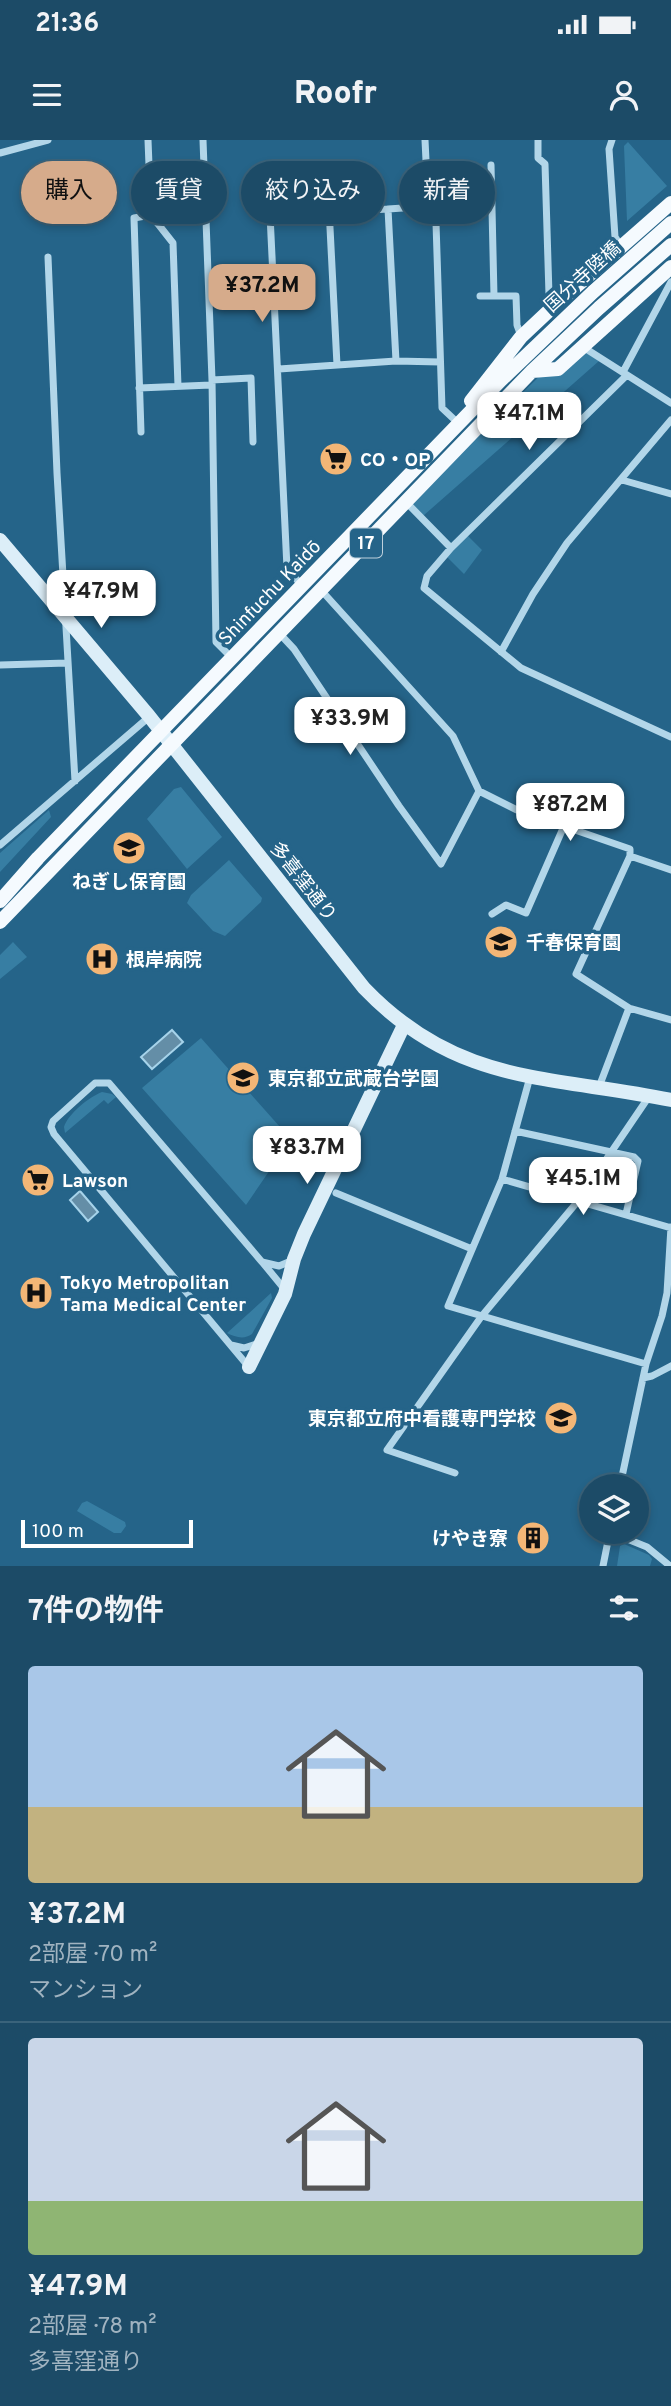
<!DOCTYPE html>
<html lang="ja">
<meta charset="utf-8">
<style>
:root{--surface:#1c4b67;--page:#25526d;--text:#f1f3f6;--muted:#a0b3c0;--line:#3a637b;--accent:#d6ab8b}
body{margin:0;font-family:Overpass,"Noto Sans JP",sans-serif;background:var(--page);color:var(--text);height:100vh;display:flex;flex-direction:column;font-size:26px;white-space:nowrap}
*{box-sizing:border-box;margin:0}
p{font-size:23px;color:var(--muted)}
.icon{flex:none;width:38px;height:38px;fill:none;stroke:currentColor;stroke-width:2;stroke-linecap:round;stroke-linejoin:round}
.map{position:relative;height:1426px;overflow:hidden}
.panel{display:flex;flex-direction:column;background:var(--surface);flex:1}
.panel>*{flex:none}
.guide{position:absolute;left:21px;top:21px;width:630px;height:63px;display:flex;gap:14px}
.buttons{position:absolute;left:579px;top:1334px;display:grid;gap:14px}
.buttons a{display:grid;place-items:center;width:70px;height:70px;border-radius:50%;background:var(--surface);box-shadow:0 4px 10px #0003,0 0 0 2px var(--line);font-size:35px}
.scale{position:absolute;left:21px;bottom:18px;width:172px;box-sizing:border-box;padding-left:7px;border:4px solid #fff;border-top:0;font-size:19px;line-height:24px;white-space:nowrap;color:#fff;-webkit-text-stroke:5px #256489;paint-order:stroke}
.price{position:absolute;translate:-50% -60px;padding:0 16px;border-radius:14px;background:#fff;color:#222;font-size:23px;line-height:46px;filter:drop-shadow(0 2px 4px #0008)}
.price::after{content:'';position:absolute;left:50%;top:42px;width:21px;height:16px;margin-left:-10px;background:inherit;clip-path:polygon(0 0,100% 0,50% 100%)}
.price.active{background:var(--accent);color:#111}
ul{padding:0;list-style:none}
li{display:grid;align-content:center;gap:14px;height:371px;padding:0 28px}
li+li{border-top:2px solid var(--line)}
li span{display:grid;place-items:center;height:217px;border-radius:7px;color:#555}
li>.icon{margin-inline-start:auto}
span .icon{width:126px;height:126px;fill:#fffc;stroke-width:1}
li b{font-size:30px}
h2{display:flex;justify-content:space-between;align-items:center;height:84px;padding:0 28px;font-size:30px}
.pill{padding:0 24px;border-radius:32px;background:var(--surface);box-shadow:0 4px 10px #0003,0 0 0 2px var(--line);font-size:24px;line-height:63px}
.pill.active{background:var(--accent);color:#111}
.status{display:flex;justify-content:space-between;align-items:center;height:49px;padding:0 35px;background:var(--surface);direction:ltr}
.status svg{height:19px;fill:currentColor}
header{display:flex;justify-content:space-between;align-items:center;height:91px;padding:0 28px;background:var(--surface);font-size:32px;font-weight:800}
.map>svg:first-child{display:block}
.green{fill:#377ea3}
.water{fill:#648ea7;stroke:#a6d3ea;stroke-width:2}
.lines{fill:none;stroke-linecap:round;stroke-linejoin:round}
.street{stroke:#b2d6e9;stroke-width:7}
.secondary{stroke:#dceef8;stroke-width:14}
.primary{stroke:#f5fafe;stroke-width:14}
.labels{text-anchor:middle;stroke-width:7;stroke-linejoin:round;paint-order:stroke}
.shield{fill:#256489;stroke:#bed0dc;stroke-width:2}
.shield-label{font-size:18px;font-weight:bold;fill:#fff}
.street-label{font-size:19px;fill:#fff;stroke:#256489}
.poi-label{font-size:19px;font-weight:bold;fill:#fff;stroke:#256489;text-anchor:start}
</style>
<div class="status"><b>21:36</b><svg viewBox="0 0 49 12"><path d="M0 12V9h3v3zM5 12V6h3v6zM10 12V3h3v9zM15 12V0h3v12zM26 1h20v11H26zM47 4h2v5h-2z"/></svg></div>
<header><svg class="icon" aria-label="menu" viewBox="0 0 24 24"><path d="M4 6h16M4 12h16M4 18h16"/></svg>Roofr<svg class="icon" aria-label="person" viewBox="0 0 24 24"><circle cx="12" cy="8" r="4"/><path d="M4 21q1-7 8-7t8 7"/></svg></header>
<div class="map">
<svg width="671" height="1426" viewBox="0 0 671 1426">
<rect width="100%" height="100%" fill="#256489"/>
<path class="green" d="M628 2 667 46 627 81 624 6Z
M578 208 599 221 423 376 410 363 555 221Z
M467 395 482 410 464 434 447 417Z
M181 647 222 697 187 729 147 679 174 649Z
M49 670 51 677 0 732V713Z
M229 720 262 758 261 762 225 796 213 791 187 763 191 755Z
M13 802 27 817 0 839V815Z
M201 898 280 987 269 1020 270 1030 246 1065 142 948Z
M102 952 112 954 116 957 108 964 104 960 65 993 64 987C68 974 89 957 102 952Z
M271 1153 272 1158 252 1194C244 1200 235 1197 227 1193Z
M87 1361 125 1382 126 1386 121 1393H114L77 1371 82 1363Z
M624 1404 649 1415 652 1419 650 1426H617L620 1406Z"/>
<path class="water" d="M172 890 183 902 152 929 141 917Z
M80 1051 98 1072 88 1081 70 1060Z"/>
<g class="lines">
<path class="street" d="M148 0 151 75 173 103 178 246
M203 0 212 240 216 502 232 518
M425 0 427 41 436 83 442 268 458 283
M538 0V18L545 24 549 155 555 165
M612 0 609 9 615 97 621 106
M0 13 48 0
M491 25 494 156
M329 68 337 225
M48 117 57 333 75 641
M480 156H516L517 185 521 196
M583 207 671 263
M396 221 388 69 433 66
M279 229 396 221 440 222
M623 232 671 142
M627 235 451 408 427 436 424 448 521 528 671 597
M212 240 251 238 253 302
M139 248 211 245
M141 292 134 78 151 75
M622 340 671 354
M406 362 451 408
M302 446 287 428 269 54 306 52 336 72 388 69
M321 450 453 596 479 651 517 670 630 709V716L671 730
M279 493 294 509 399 666 441 724 479 651
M501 512 533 454 567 403 671 280
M0 525 67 523
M0 705 149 577
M492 774 506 765 526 773 564 686
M629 868 671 880
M530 937 502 1039 448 1166 646 1224
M599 947 629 868 576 834 630 716
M515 991 634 1017 638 1021 626 1074
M502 1039 671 1088
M336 1053 472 1109
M263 1123 286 1151
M231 1205 244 1208 260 1203
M248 1226 54 994 51 987 53 981 95 943H109L262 1122 279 1126 291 1121
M643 1238 652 1236 671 1226
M455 1333 387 1310 481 1177 578 1061 650 955
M620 1346 646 1224 662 1176 667 1153 671 1087
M610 1392 647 1407 670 1426
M603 1426 610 1391"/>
<path class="secondary" d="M0 400 149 576 364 848C458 946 549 935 671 960
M249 1227 285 1154 294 1119 304 1094 404 885"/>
<path class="primary" d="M532 231 558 229 671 127
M471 261 521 197 555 165 671 63
M0 761 38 718 501 240 593 152 671 83
M0 782 532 231 599 168 671 105"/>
</g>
<defs>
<symbol id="supermarket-disc" viewBox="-11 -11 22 22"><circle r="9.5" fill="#f3b676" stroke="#256489"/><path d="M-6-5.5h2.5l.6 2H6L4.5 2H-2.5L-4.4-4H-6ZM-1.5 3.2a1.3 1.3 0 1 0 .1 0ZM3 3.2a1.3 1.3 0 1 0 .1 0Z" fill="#111"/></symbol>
<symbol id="school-disc" viewBox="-11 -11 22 22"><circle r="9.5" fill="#f3b676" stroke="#256489"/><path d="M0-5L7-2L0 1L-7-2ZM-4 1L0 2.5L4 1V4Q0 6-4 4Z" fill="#111"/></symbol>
<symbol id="hospital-disc" viewBox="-11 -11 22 22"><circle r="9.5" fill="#f3b676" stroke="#256489"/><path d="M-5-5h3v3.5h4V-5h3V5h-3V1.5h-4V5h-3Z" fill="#111"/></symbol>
<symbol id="university-disc" viewBox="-11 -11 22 22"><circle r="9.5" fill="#f3b676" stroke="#256489"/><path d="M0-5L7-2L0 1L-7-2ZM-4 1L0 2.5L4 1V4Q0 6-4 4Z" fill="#111"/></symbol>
<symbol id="building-disc" viewBox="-11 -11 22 22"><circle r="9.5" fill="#f3b676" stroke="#256489"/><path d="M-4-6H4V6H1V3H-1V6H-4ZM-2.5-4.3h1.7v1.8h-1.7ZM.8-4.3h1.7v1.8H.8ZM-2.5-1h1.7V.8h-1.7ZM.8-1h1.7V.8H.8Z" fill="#111"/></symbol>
</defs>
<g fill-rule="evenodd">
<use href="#supermarket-disc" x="317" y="300" width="38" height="38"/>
<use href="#school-disc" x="110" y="689" width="38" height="38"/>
<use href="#school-disc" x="482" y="783" width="38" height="38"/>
<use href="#hospital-disc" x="83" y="800" width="38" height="38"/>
<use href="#school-disc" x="224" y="919" width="38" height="38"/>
<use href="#supermarket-disc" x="19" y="1021" width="38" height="38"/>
<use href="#hospital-disc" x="17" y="1134" width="38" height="38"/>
<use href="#university-disc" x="542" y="1259" width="38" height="38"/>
<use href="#building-disc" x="514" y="1379" width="38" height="38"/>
</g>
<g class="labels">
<rect class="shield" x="350" y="388.5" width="32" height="29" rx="5"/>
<g class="shield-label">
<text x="366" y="409">17</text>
</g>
<g class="street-label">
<text transform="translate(582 136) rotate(-42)" y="7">国分寺陸橋</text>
<text transform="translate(269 452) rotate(-46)" y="7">Shinfuchu Kaidō</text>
<text transform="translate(304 741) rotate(52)" y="7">多喜窪通り</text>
</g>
<g class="poi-label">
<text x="360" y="326">CO・OP</text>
<text x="129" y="748" text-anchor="middle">ねぎし保育園</text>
<text x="526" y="809">千春保育園</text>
<text x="126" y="826">根岸病院</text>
<text x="268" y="945">東京都立武蔵台学園</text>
<text x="62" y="1047">Lawson</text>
<text x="60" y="1149">Tokyo Metropolitan<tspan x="60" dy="22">Tama Medical Center</tspan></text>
<text x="536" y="1285" text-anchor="end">東京都立府中看護専門学校</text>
<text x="508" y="1405" text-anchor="end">けやき寮</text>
</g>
</g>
</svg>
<div class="buttons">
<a><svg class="icon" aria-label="layers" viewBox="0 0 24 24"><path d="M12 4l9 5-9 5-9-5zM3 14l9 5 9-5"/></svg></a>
</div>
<div class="scale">100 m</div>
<b class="price active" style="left:262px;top:184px">¥37.2M</b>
<b class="price" style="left:529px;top:312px">¥47.1M</b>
<b class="price" style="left:101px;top:490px">¥47.9M</b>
<b class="price" style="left:350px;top:617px">¥33.9M</b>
<b class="price" style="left:570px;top:703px">¥87.2M</b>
<b class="price" style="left:307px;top:1046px">¥83.7M</b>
<b class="price" style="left:583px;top:1077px">¥45.1M</b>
<div class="guide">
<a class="pill active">購入</a>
<a class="pill">賃貸</a>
<a class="pill">絞り込み</a>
<a class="pill">新着</a>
</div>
</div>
<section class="panel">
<h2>7件の物件<svg class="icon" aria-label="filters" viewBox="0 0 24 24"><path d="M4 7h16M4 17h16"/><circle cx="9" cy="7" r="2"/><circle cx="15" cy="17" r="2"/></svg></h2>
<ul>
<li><span style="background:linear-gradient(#a9c7e8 65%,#c2b280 0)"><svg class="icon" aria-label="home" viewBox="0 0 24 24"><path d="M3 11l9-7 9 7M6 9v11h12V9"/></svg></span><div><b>¥37.2M</b><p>2部屋 · 70 m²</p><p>マンション</p></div></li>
<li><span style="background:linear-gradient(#c9d6e8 75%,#8fb573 0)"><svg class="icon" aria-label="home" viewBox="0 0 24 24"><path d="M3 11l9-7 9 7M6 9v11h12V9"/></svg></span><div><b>¥47.9M</b><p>2部屋 · 78 m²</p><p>多喜窪通り</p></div></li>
</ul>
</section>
